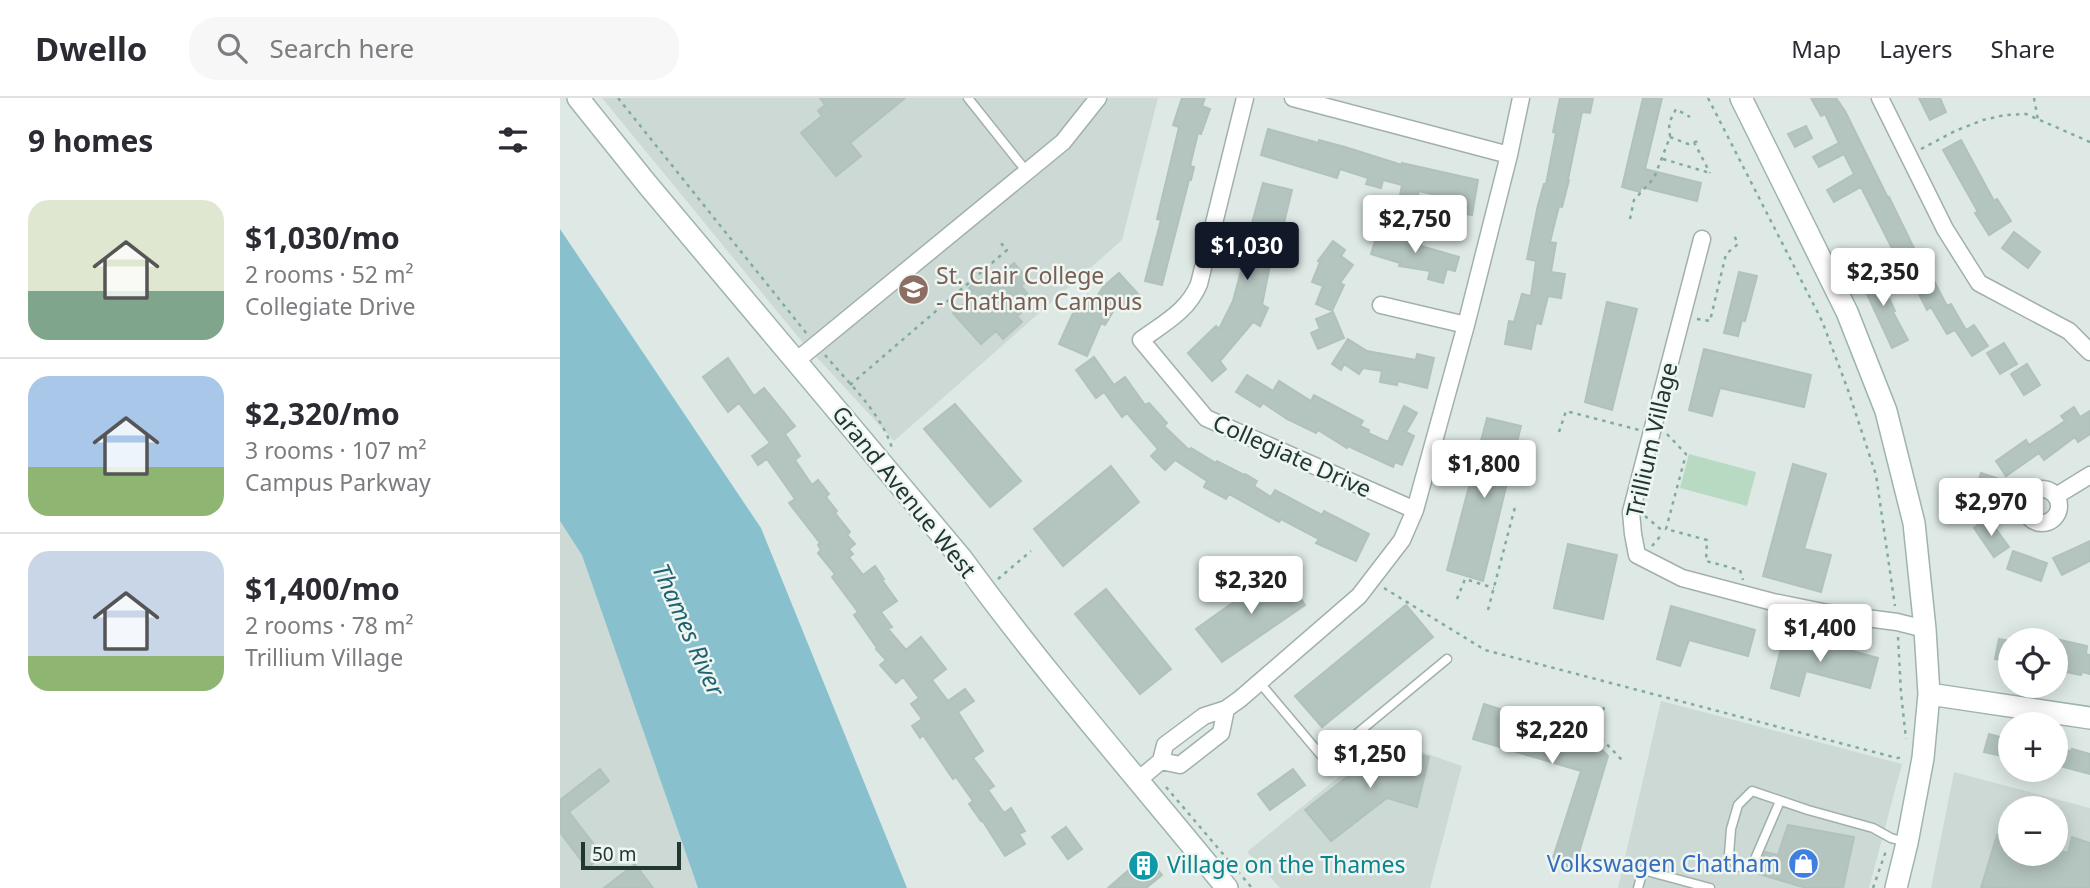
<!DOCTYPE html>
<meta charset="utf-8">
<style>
:root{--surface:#fff;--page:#f7f7f7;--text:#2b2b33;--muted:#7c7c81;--line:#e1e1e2;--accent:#111827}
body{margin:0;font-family:"Noto Sans",sans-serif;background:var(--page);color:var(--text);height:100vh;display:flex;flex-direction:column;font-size:26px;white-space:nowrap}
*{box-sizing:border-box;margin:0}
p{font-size:23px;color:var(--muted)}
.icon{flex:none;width:38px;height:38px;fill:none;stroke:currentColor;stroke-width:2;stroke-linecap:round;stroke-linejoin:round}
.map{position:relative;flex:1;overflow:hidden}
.sheet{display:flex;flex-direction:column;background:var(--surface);width:560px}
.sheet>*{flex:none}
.buttons{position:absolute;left:1438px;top:530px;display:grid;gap:14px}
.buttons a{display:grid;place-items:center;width:70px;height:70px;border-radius:50%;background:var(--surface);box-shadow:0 4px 18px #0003;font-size:35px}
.scale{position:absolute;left:21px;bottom:18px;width:100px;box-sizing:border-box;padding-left:7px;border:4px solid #213832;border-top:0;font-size:19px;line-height:24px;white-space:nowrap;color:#213832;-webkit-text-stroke:5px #eff6f2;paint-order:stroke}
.price{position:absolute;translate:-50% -60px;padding:0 16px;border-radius:7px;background:#fff;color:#222;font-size:23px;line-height:46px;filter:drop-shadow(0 2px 4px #0008)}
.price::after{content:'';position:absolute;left:50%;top:42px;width:21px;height:16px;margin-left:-10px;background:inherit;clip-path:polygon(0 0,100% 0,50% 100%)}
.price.selected{background:var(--accent);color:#fff}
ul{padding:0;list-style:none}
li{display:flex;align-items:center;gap:21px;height:175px;padding:0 28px}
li+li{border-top:2px solid var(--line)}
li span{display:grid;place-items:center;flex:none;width:196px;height:140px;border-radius:21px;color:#555}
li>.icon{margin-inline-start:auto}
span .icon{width:84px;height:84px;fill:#fffc;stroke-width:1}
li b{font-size:30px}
h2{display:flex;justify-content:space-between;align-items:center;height:84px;padding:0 28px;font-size:30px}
header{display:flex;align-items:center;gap:42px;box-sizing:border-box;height:98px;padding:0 35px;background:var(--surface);border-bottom:2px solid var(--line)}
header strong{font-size:33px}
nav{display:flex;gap:38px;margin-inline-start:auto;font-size:24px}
.search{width:490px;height:63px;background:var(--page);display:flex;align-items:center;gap:18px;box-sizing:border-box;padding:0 24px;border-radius:28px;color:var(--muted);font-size:26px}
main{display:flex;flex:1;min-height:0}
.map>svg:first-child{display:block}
.built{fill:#cdd9d4;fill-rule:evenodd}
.green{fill:#b8dac2}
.water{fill:#88c1cd}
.building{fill:#b4c4be;stroke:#b1c2bc;stroke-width:2}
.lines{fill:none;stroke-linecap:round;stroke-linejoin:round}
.lane-casing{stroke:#a2b0ac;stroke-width:11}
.street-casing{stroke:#a2b0ac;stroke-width:19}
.secondary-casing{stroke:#9eb4ad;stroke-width:24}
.path{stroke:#80ac9f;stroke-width:2.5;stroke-dasharray:3.5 5;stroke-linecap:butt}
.lane{stroke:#fff;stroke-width:8}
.street{stroke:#fff;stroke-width:16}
.secondary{stroke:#fff;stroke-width:21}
.labels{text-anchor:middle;stroke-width:5;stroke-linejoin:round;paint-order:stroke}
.education-label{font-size:23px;fill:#785e54;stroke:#eff6f2;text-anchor:start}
.street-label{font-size:23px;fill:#213832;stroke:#eff6f2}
.shop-label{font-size:23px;fill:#366cbe;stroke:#eff6f2;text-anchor:end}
.culture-label{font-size:23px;fill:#0d838f;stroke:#eff6f2;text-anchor:start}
.water-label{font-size:24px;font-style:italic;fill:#1e6271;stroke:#eff6f2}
</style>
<header>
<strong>Dwello</strong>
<div class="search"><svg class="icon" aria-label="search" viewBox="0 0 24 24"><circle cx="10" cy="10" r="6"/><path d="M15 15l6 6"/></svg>Search here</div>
<nav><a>Map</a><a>Layers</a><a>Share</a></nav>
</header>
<main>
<section class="sheet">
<h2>9 homes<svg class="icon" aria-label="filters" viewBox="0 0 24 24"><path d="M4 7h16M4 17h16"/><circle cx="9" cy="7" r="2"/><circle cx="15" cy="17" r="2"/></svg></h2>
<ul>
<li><span style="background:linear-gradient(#dfe7d0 65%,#7fa58c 0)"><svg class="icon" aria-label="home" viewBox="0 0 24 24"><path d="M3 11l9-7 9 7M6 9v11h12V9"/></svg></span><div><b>$1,030/mo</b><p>2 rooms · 52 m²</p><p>Collegiate Drive</p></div></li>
<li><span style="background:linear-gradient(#a9c7e8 65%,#8fb573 0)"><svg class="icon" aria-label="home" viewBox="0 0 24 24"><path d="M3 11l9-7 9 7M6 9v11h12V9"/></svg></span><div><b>$2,320/mo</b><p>3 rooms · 107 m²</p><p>Campus Parkway</p></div></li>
<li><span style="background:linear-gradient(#c9d6e8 75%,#8fb573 0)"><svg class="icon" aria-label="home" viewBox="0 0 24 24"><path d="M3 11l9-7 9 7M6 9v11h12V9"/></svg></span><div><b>$1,400/mo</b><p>2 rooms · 78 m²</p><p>Trillium Village</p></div></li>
</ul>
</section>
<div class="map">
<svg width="1530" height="790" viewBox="0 0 1530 790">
<rect width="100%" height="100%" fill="#dee9e5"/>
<path class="built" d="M42 0H598L562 142 334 343 239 240Z
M0 423 22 456 138 790H0Z
M1101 603 1342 666 1309 790H1058Z
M825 641 902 668 870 790H720L687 754Z
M1394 674 1530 710V790H1371ZM1451 710H1496V756H1451Z"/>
<path class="green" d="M1129 356 1196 374 1187 408 1120 390Z"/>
<path class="water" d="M0 131 201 430 347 790H138L22 457 0 423Z"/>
<path class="building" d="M260 0H345L290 45 301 58 276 78 241 35 262 18 258 13 265 7Z
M622 0H645L642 8 650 11 641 36 638 35 630 68 634 69 631 82H629L602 187 585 183 601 122 597 121 619 29 613 27Z
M1000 0H1033L1030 15 1022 14 1008 81 1009 82 1002 109 999 108 990 144 996 145 991 174 1005 176 1001 200 988 198 981 226 976 225 971 251 945 246 949 223 954 224 962 196 971 198 976 163 967 161 978 107 984 86H986L996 35 993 34Z
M1083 0H1102L1085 71 1141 85 1137 103 1081 89 1080 94 1062 89Z
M1251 0H1276L1285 13 1328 100 1329 99 1370 183 1373 181 1387 208 1391 206 1406 232 1414 227 1428 248 1412 258 1395 232 1387 236 1371 209 1367 212 1353 184 1350 186 1301 89 1274 104 1267 92 1294 76 1284 56 1259 69 1253 59 1279 45 1265 16 1261 18Z
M1359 0H1380L1386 14 1370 22Z
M1246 28 1252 40 1235 49 1228 36Z
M708 31 759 45V42L785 49 842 67V65L918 82 912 117 895 114 897 102 859 93 857 101 840 97 842 87 823 82 821 90 806 86 808 80 780 71 777 80 701 57Z
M1401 42 1434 103 1437 101 1451 123 1429 137 1415 115 1418 114 1383 52Z
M703 85 732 92 721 137H719L709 172 702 207 708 210 700 228 693 224 660 263 666 271 652 283 628 255 656 228 659 231 673 203 691 136H689Z
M832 131 842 134 841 139 862 142 861 148 899 159 895 173 887 171 883 185 868 181 870 173 839 168 840 165 811 156 817 137 829 141Z
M1454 134 1480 154 1468 170 1442 150Z
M773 143 785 152 781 158 793 167 780 185 784 187 772 213 756 206 763 188 752 184 760 164 758 163Z
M454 165 468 182 461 188 472 201 459 213 461 215 457 218 462 224 443 241 436 233 421 246 393 215 410 201 408 198 413 194 409 190 419 182 424 188 428 185 429 187Z
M1315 170 1335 213 1333 214 1348 242 1332 250 1299 179Z
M1179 174 1197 178 1185 223 1182 222 1178 238 1164 235Z
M559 175 579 197 566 209 560 202 545 227 541 225 527 258 499 246 513 215 515 216 528 197 535 201 544 188Z
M1047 204 1077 211 1052 312 1025 304Z
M773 214 784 240 758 251 751 235 760 231 756 221Z
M788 241 807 253 856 262 857 256 874 260 867 290 838 283 837 287 820 284 822 273 803 270 799 276 784 266 781 272 772 266Z
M1444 245 1457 266 1440 276 1427 255Z
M1144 251 1251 277 1244 309 1160 290 1152 318 1129 312Z
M534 259 554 287 565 279 585 307 589 305 607 325 604 328 629 352 631 350 656 365 657 363 684 377 685 376 697 383 694 388 711 399 715 392 762 417 764 413 809 436 796 463 756 445 759 441 721 421 719 424 669 396 666 401 644 389 647 383 615 362 605 372 591 358 598 351 567 315 562 319 544 294 536 300 516 272Z
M168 260 194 298 204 290 235 328 225 336 240 358 235 362 252 387 258 382 269 396 266 399 277 413 275 415 290 434 287 437 295 446 289 451 293 456 289 459 303 477 315 468 324 481 322 482 337 503 321 514 332 529 328 531 346 552 361 539 373 554 386 571 372 582 388 603 405 591 414 603 398 614 423 653 413 660 434 688 428 692 444 715 451 710 465 733 459 736 465 746 445 758 422 722 421 723 409 706 413 703 396 679 393 681 363 637 360 640 352 628 362 621 351 606 359 600 343 579 336 585 320 567 326 562 316 551 317 550 294 517 298 514 272 479 275 476 258 455 261 452 258 447 260 445 229 405 235 401 207 361 198 367 192 358 210 345 179 305 168 314 143 279Z
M1467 266 1480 287 1464 297 1451 276Z
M687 277 713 293 719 283 751 303 754 297 803 323 800 328 809 332 808 335 828 344 844 308 857 315 846 334 854 338 842 367 835 364 833 369 788 348 787 350 758 332 756 335 727 321 703 305 700 309 676 294Z
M395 306 461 383 430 409 364 331Z
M1514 309 1520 319 1530 313V336L1518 344 1515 339 1484 362 1479 355 1446 378 1436 363 1466 342 1469 347 1505 323 1501 318Z
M927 320 961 328 923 483 887 472Z
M1233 366 1266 376 1244 451 1271 457 1261 494 1203 478Z
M551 368 579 404 503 468 474 431Z
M1421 375 1439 381 1428 416 1410 411Z
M1428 420 1449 449 1434 459 1414 430Z
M1530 443V463L1502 477 1493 460Z
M1008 446 1057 457 1043 521 994 510Z
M1453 453 1487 465 1481 483 1447 471Z
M720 471 745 507 662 564 636 531Z
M546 491 611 571 580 596 515 516Z
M846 507 873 539 762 629 735 598Z
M1111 508 1195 532 1188 558 1129 542 1120 568 1097 561Z
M1225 535 1318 560 1310 590 1246 573 1239 598 1211 590Z
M1439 541 1451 543V564L1435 561Z
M1496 541 1527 548 1526 556 1530 557V576L1522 574 1521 577 1496 572Z
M924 606 1031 640 1048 658 1014 771 992 763 1021 673 913 641Z
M1429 636 1451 642V660L1424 654Z
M825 649 869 659 857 709 827 700 771 743 745 712Z
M1496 651 1511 653 1512 651 1530 656V676L1496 667Z
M40 671 49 683 9 714 43 758 27 770 0 734V702Z
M733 671 745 687 710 712 698 696Z
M1228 727 1294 739 1283 790H1246L1196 775 1205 754 1218 757Z
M506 729 522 751 508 761 492 739Z
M1437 737 1451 741V756H1496V752L1508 755 1512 739 1530 745V790H1421Z
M586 757 602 777 586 790H548Z
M75 766 93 790H44Z"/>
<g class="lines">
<defs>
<path id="lane" d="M408 0 467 74
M700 585 765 662 887 561
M1220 703 1192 768 1177 769 1169 756 1171 731 1178 707 1192 693 1248 712 1313 730 1331 740 1345 744
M1078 790 1083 772 1150 790"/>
<path id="street" d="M685 0 639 186C628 213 604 225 581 242L646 320 855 412
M733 0 949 57
M1320 0 1385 131 1419 185 1509 233 1530 254
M1142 141 1071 414 1073 436 1077 457 1122 480 1213 504 1268 515 1337 524 1365 531
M821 207 906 227
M236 263 503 44 538 0
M1465 408a17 17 0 1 1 34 0a17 17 0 1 1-34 0Z
M1496 398 1530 377
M601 663 620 667 661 635 666 611
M578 682 601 663 605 647 644 618 666 611 680 601 799 498 842 442 855 412 906 227 949 57 961 0"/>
<path id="secondary" d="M18 0 87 86 402 461C485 575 578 681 667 790
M1181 0 1287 214 1326 313 1354 425 1365 531 1369 596 1363 660 1347 745 1336 790
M1369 596 1530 620"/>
</defs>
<use href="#lane" class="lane-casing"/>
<use href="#street" class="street-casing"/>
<use href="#secondary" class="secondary-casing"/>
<path class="path" d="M58 0 247 236
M1148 0 1262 223 1288 292 1316 377 1335 508
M1474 0 1478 22
M1110 39 1128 46 1142 42
M1134 44 1150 75
M1361 51 1395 33 1423 22 1445 17 1466 16 1530 44
M1103 61 1150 75
M1070 121 1074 102 1094 80 1110 39 1109 25 1116 11 1130 19
M1137 221 1150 223 1166 156 1178 146 1173 135
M265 257C289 286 320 313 332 350
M290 287 447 152 438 142
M999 334 1006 313 1079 332
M1107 336 1126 356 1106 431 1147 442 1146 463 1180 472 1183 482
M1085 418 1104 434
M1092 448 1103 435
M438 481 471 453
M824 490 925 552 1337 660 1345 659
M897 501 905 481 934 490
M928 512 955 409
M1338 539 1341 595 1346 641
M1044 609 1037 636 1062 662
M606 689 692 790
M1313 790 1327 750"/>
<use href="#lane" class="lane"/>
<use href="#street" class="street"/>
<use href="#secondary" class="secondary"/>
</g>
<defs>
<symbol id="university-disc" viewBox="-11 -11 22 22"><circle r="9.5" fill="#8d6e63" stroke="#eff6f2"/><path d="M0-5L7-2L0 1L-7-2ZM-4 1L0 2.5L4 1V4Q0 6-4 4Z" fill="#fff"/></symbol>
<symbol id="shop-disc" viewBox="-11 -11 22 22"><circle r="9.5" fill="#3f7fe0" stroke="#eff6f2"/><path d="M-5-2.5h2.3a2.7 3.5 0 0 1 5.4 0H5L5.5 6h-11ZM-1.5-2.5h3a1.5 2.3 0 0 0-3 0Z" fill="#fff"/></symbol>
<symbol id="building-disc" viewBox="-11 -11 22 22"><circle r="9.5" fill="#0f9aa8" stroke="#eff6f2"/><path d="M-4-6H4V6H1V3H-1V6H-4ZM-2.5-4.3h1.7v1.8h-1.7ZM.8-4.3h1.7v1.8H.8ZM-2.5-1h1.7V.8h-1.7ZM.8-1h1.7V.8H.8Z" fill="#fff"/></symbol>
</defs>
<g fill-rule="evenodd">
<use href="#university-disc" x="336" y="174" width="35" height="35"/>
<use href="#shop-disc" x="1226" y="748" width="35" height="35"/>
<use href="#building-disc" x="566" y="750" width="35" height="35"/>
</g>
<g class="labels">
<g class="education-label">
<text x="376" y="186">St. Clair College<tspan x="376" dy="26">- Chatham Campus</tspan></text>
</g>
<g class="street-label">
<text transform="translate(1092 342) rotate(-77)" y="8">Trillium Village</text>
<text transform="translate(732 358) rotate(24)" y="8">Collegiate Drive</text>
<text transform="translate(344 394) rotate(51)" y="8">Grand Avenue West</text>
</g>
<g class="shop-label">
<text x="1220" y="774">Volkswagen Chatham</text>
</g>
<g class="culture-label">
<text x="607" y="775">Village on the Thames</text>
</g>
<g class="water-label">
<text transform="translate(128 532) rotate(66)" y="8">Thames River</text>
</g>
</g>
</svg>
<div class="buttons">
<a><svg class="icon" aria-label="locate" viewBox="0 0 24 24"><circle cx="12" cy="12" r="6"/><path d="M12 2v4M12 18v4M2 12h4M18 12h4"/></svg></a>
<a>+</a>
<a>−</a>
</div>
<div class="scale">50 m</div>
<b class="price" style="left:855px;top:157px">$2,750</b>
<b class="price selected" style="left:687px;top:184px">$1,030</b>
<b class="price" style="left:1323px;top:210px">$2,350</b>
<b class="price" style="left:924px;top:402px">$1,800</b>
<b class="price" style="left:1431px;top:440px">$2,970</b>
<b class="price" style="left:691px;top:518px">$2,320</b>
<b class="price" style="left:1260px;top:566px">$1,400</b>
<b class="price" style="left:992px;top:668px">$2,220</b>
<b class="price" style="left:810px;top:692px">$1,250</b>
</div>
</main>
